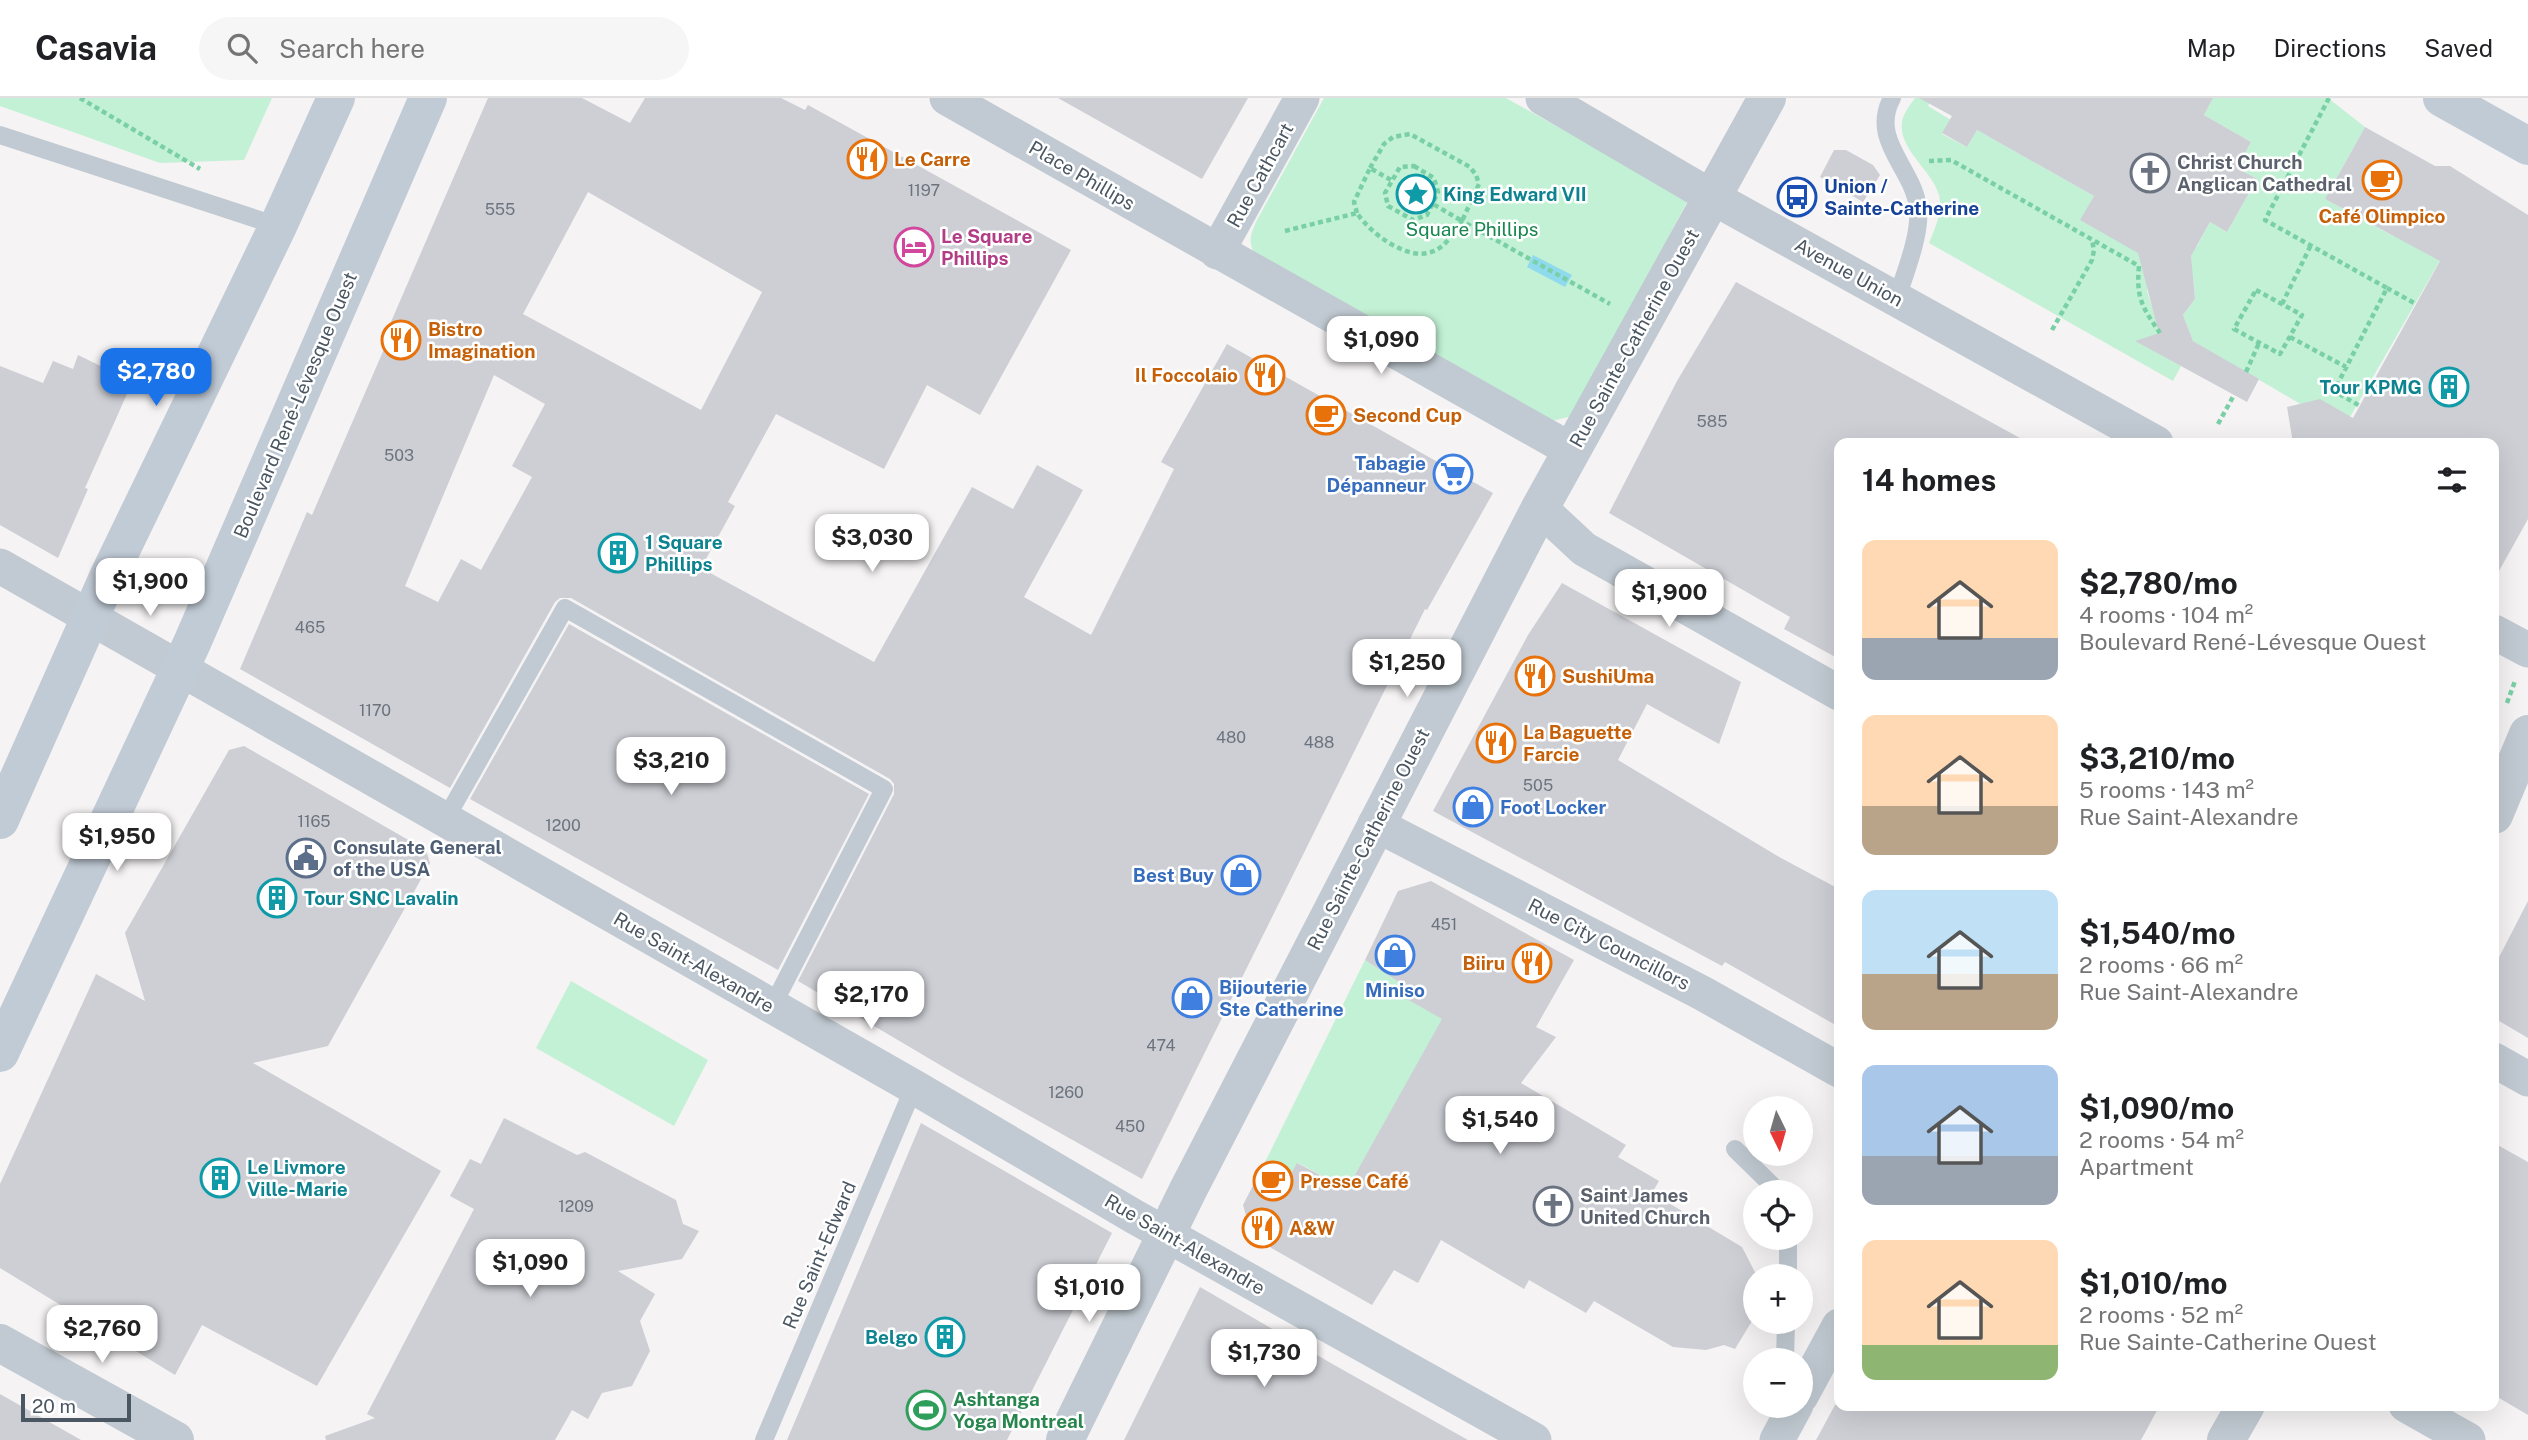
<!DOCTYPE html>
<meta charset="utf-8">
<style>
:root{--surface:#fff;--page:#f6f6f6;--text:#202124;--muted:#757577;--line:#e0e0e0;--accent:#1a73e8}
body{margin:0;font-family:"Public Sans",sans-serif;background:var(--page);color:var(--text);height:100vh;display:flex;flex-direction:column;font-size:26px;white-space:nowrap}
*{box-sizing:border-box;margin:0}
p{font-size:23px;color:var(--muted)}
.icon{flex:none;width:38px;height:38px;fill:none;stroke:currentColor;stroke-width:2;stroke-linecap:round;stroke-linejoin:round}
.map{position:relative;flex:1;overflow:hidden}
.side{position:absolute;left:1834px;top:340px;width:665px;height:973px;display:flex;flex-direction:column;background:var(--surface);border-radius:14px;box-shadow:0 7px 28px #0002}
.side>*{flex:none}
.needle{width:46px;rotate:175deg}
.buttons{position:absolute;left:1743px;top:998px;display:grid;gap:14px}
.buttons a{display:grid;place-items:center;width:70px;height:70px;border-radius:50%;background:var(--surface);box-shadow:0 7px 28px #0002;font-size:35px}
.scale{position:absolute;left:21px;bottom:18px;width:110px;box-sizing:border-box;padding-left:7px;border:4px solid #4a5661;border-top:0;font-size:19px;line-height:24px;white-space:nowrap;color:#4a5661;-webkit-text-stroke:5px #fff;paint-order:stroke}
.price{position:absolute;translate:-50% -60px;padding:0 16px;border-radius:14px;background:#fff;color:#222;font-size:23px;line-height:46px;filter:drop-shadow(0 2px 4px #0008)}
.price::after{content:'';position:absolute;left:50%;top:42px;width:21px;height:16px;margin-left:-10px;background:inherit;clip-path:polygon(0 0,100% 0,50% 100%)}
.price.selected{background:var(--accent);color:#fff}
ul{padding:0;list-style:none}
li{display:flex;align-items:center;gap:21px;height:175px;padding:0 28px}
li span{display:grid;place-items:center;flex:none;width:196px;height:140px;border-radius:14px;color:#555}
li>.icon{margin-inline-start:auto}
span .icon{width:84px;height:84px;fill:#fffc;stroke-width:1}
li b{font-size:30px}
h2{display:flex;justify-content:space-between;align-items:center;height:84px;padding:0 28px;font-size:30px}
header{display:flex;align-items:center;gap:42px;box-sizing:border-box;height:98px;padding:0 35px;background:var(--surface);border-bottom:2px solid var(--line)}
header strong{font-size:33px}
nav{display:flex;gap:38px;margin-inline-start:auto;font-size:24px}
.search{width:490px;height:63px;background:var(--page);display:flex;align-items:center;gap:18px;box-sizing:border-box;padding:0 24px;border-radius:38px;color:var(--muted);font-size:26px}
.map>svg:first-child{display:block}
.green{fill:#c3f1d5}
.water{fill:#90daee}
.building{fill:#cdcfd5;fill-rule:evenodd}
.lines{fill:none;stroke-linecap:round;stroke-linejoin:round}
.path{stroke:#7ad0a6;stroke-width:4.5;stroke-dasharray:5 3.5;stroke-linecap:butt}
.service{stroke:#c1cad2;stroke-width:18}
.minor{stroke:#c1cad2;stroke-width:35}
.tertiary{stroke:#c1cad2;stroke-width:38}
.secondary{stroke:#c1cbd6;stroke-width:38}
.labels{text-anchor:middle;stroke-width:5;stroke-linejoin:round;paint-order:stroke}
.number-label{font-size:16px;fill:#6b747e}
.food-label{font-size:19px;font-weight:bold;fill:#c56008;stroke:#fff;text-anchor:start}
.worship-label{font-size:19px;font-weight:bold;fill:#5b616d;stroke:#fff;text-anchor:start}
.street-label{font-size:19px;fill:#4a5661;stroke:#fff}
.transit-label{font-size:19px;font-weight:bold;fill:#164399;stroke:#fff;text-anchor:start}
.culture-label{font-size:19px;font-weight:bold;fill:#0d838f;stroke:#fff;text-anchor:start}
.park-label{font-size:19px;fill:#17864f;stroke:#fff}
.hotel-label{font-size:19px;font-weight:bold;fill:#b23c85;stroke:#fff;text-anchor:start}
.shop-label{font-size:19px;font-weight:bold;fill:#366cbe;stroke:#fff;text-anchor:end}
.service-label{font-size:19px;font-weight:bold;fill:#4e5e75;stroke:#fff;text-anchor:start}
.leisure-label{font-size:19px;font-weight:bold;fill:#27864d;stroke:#fff;text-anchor:start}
</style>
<header>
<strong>Casavia</strong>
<div class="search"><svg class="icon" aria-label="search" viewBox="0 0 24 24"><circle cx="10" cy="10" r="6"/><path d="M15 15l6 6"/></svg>Search here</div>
<nav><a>Map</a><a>Directions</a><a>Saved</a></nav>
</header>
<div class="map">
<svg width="2528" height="1342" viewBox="0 0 2528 1342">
<rect width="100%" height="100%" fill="#f5f3f3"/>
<path class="green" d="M0 0H272L244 62 160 65 0 8Z
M1324 0H1506L1688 102 1579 309 1572 318 1552 323 1254 155C1248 143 1251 136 1256 124Z
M1915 0H1932L1928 8 1951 22 1942 36 1967 49 1977 32 2094 98 2081 122 2141 129 2149 183 2147 193 2151 206 2170 232 2152 238 2154 253 2181 268 2173 283 1929 145C1935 130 1943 114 1939 97 1932 72 1898 51 1902 24 1903 16 1910 7 1915 0Z
M2213 0H2328L2365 29 2325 101 2393 138 2461 126 2343 331 2193 243 2183 217 2195 201 2193 179 2173 167 2197 148 2210 124 2227 134 2257 81 2237 70 2251 44 2204 17Z
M1365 862 1400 885 1396 895 1443 921 1347 1091 1298 1065 1291 1076 1266 1062Z
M571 883 708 962 674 1028 536 950Z"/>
<path class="water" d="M1533 157 1572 177 1565 189 1527 169Z"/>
<path class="building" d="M488 0H582L630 25 645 0H781L805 12 808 7 1071 152 980 317 927 287 884 371 776 316 728 404 735 408 701 470 874 564 972 389 1013 411 1037 367 1083 392 1024 499 1091 537 1174 371 1161 364 1227 246 1493 395 1427 512 1425 511 1142 1081 957 977 798 883 894 696V686L890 681 571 500H560L555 504 450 690 240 571 307 414 312 417 391 235 387 233ZM588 94 762 194 701 312 523 216ZM494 277 545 306 512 368 532 379 481 472 461 461 438 504 405 488Z
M1058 0H1248L1202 81Z
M1919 0H2213L2204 17 2251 44 2237 70 2257 81 2227 134 2210 124 2191 158 2195 201 2183 217 2193 243 2259 281 2247 304 2135 243 2159 235 2138 155 2080 122 2094 98 1977 32 1967 49 1942 35 1952 18Z
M2365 29 2435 68H2450L2528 117V421L2494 482V345H2293L2287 309 2320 301 2353 320 2440 163 2325 101Z
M1834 52H1846L1873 67 1880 77 1863 104 1820 79Z
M1736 184 2029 345H1839V561L1784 531 1790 519 1609 415 1677 283Z
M78 257 121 278 114 290 127 296 85 390 88 391 58 460 0 427V268L43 285 53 263 73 271Z
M1562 485 1741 584 1719 646 1647 606 1618 662 1781 760 1839 791V929L1725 864 1722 868 1433 713 1528 537Z
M569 526 869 696 778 872 470 701Z
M244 648 426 752 430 765 328 948 253 965 441 1073 317 1288 202 1227 175 1277 0 1170V1086L96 876 145 903 125 835 229 652Z
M1431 783 1574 862 1536 929 1556 939 1521 985 1626 1047 1618 1059 1659 1083 1652 1095 1742 1149 1757 1178 1755 1218 1735 1251 1724 1247 1706 1252 1673 1249 1594 1203 1586 1215 1529 1182 1524 1191 1441 1142 1418 1185 1394 1172 1372 1207 1252 1139 1243 1107 1266 1062 1291 1076 1297 1065 1347 1091 1442 921 1396 895 1400 885 1365 862 1398 793Z
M2528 803V940L2494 920V869Z
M504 1020 577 1057 585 1054 676 1102 683 1126 699 1133 682 1161 618 1173 655 1196 640 1223 650 1253 632 1288 602 1295 588 1321 572 1312 555 1342H326L325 1338 375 1320 367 1316 474 1111 450 1098 470 1061 481 1066Z
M921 1025 1112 1135 1007 1342H787Z
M2494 1045 2528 1064V1317L2494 1297Z
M1200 1189 1336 1268 1468 1342H1124Z
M0 1296 81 1342H0Z
M1835 1307H2160L2141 1342H1816Z"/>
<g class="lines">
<path class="path" d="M80 0 200 71
M2329 0 2265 122 2387 190 2334 293 2360 308
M1929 63 1951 62 2139 168C2136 200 2142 209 2160 235
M1414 68 1434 80 1438 94 1427 117 1413 122 1388 108 1385 95 1400 69Z
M1370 70 1384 46 1393 39 1410 36 1470 69 1476 77 1479 86 1462 123 1433 106
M1357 115 1354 104 1370 70 1391 82
M1285 133 1357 115C1370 135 1407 163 1431 154 1445 150 1454 135 1462 123L1610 206
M2387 190 2416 206
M2256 192 2302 217 2280 256 2234 231Z
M2282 206 2311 147
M2052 232 2092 162 2094 152 2092 142
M2290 239 2346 269
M2246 274 2259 245
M2218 326 2234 297
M2507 605 2515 583"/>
<path class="service" d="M1892 0C1869 42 1914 71 1918 110 1921 136 1905 175 1897 200
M0 37 278 128
M445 722 565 510 884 691 772 909
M1735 1051 1779 1094
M1788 1178V1139
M1785 1262 1786 1223
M764 1342 914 989"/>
<path class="minor" d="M947 0 1571 352
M1543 0 1712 99 2156 345
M1217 154 1302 0
M1540 410 1584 451 1839 595
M0 468 914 989 1135 1119 1534 1342
M2494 534 2528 552
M1375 726 1702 895 1839 972
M2494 962 2528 981
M1801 1298 1839 1228
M2406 1307 2468 1342
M1777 1342 1796 1307"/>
<path class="tertiary" d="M2494 717 2528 636
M0 1245 175 1342
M1065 1342 1188 1092 1540 410 1767 0
M2226 1342 2246 1307"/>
<path class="secondary" d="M2442 0 2528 48
M0 722 109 477 278 128 336 0
M0 955 192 545 428 0"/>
</g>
<defs>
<symbol id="restaurant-ring" viewBox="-11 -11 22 22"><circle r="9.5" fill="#fff" stroke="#e8710a" stroke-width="1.5"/><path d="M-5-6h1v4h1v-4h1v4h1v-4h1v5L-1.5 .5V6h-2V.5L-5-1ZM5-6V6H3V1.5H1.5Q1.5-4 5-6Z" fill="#e8710a"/></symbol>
<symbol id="church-ring" viewBox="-11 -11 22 22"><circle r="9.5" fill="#fff" stroke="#6b7280" stroke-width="1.5"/><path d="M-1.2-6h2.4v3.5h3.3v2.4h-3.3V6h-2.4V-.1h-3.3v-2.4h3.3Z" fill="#6b7280"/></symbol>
<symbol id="cafe-ring" viewBox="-11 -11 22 22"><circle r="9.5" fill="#fff" stroke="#e8710a" stroke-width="1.5"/><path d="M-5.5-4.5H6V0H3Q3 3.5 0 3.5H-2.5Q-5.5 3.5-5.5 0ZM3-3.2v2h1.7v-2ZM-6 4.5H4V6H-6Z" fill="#e8710a"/></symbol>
<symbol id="sight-ring" viewBox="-11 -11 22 22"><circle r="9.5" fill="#fff" stroke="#0f9aa8" stroke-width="1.5"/><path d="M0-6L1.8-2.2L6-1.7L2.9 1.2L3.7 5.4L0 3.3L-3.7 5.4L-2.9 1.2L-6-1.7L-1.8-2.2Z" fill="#0f9aa8"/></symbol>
<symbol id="bus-ring" viewBox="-11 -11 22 22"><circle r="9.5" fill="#fff" stroke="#1a4fb4" stroke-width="1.5"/><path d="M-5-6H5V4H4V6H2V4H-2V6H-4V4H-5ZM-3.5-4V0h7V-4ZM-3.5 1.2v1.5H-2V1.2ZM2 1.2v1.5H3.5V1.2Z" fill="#1a4fb4"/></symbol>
<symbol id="hotel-ring" viewBox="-11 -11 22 22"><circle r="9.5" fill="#fff" stroke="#d1479c" stroke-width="1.5"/><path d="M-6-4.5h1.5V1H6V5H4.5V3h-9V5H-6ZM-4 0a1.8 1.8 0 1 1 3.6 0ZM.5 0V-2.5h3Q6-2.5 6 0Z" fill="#d1479c"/></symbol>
<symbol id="building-ring" viewBox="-11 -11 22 22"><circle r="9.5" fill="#fff" stroke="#0f9aa8" stroke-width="1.5"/><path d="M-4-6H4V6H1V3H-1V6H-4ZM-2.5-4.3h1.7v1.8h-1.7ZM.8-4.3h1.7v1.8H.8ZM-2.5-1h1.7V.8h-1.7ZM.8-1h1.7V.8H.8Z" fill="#0f9aa8"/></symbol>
<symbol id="supermarket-ring" viewBox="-11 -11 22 22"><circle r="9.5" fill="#fff" stroke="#3f7fe0" stroke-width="1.5"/><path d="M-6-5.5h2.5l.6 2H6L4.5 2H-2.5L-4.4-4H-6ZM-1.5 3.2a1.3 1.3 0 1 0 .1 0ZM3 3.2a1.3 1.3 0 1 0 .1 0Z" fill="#3f7fe0"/></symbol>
<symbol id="shop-ring" viewBox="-11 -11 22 22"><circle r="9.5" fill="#fff" stroke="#3f7fe0" stroke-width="1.5"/><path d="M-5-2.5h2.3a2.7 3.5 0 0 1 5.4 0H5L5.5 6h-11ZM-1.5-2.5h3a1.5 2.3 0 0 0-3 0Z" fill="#3f7fe0"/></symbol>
<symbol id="civic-ring" viewBox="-11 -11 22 22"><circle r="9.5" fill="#fff" stroke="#5c6f8a" stroke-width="1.5"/><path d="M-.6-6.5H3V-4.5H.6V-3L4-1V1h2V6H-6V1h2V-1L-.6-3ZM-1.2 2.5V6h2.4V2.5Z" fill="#5c6f8a"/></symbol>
<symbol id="stadium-ring" viewBox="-11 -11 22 22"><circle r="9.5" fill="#fff" stroke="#2e9e5b" stroke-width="1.5"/><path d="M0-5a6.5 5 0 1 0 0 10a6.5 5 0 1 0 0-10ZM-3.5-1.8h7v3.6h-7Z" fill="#2e9e5b"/></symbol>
</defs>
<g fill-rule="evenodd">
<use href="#restaurant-ring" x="845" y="39" width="44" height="44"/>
<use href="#church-ring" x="2128" y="53" width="44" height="44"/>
<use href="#cafe-ring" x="2360" y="60" width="44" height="44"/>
<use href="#sight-ring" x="1394" y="74" width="44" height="44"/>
<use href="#bus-ring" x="1775" y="77" width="44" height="44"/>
<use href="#hotel-ring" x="892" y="127" width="44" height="44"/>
<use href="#restaurant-ring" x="379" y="220" width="44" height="44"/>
<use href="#restaurant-ring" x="1243" y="255" width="44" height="44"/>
<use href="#building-ring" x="2427" y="267" width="44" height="44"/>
<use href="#cafe-ring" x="1304" y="295" width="44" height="44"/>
<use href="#supermarket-ring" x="1431" y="354" width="44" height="44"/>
<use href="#building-ring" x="596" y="433" width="44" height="44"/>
<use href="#restaurant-ring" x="1513" y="556" width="44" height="44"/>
<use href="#restaurant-ring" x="1474" y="623" width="44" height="44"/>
<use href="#shop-ring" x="1451" y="687" width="44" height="44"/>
<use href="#civic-ring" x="284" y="738" width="44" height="44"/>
<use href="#shop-ring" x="1219" y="755" width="44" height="44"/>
<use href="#building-ring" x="255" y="778" width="44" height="44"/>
<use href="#shop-ring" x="1373" y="835" width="44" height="44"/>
<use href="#restaurant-ring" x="1510" y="843" width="44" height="44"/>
<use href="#shop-ring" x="1170" y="878" width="44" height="44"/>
<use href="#building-ring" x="198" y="1058" width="44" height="44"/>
<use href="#cafe-ring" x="1251" y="1061" width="44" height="44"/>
<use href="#church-ring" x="1531" y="1086" width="44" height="44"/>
<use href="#restaurant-ring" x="1240" y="1108" width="44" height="44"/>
<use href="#building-ring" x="923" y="1217" width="44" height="44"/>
<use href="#stadium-ring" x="904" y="1290" width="44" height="44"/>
</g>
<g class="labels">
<g class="number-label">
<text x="924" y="98">1197</text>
<text x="500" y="117">555</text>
<text x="1712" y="329">585</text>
<text x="399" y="363">503</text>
<text x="310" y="535">465</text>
<text x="375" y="618">1170</text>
<text x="1231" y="645">480</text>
<text x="1319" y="650">488</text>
<text x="1538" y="693">505</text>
<text x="314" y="729">1165</text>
<text x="563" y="733">1200</text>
<text x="1444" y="832">451</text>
<text x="1161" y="953">474</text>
<text x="1066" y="1000">1260</text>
<text x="1130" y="1034">450</text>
<text x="576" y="1114">1209</text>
</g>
<g class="food-label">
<text x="894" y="68">Le Carre</text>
<text x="2382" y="125" text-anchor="middle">Café Olimpico</text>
<text x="428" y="238">Bistro<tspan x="428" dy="22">Imagination</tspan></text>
<text x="1238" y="284" text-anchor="end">Il Foccolaio</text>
<text x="1353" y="324">Second Cup</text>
<text x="1562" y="585">SushiUma</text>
<text x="1523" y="641">La Baguette<tspan x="1523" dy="22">Farcie</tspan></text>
<text x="1505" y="872" text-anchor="end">Biiru</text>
<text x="1300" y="1090">Presse Café</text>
<text x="1289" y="1137">A&amp;W</text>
</g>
<g class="worship-label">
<text x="2177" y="71">Christ Church<tspan x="2177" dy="22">Anglican Cathedral</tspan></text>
<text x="1580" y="1104">Saint James<tspan x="1580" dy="22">United Church</tspan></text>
</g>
<g class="street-label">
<text transform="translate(1082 77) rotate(30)" y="7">Place Phillips</text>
<text transform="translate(1260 77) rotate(-61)" y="7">Rue Cathcart</text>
<text transform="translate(1849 174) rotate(29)" y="7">Avenue Union</text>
<text transform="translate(1634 240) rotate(-61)" y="7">Rue Sainte-Catherine Ouest</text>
<text transform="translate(295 307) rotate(-67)" y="7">Boulevard René-Lévesque Ouest</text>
<text transform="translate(1368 741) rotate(-63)" y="7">Rue Sainte-Catherine Ouest</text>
<text transform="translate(1609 846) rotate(27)" y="7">Rue City Councillors</text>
<text transform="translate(694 864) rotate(30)" y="7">Rue Saint-Alexandre</text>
<text transform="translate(1185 1146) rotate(30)" y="7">Rue Saint-Alexandre</text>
<text transform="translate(819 1157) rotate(-67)" y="7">Rue Saint-Edward</text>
</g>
<g class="transit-label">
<text x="1824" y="95">Union /<tspan x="1824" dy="22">Sainte-Catherine</tspan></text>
</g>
<g class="culture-label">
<text x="1443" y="103">King Edward VII</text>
<text x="2422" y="296" text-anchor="end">Tour KPMG</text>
<text x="645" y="451">1 Square<tspan x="645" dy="22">Phillips</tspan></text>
<text x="304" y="807">Tour SNC Lavalin</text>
<text x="247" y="1076">Le Livmore<tspan x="247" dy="22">Ville-Marie</tspan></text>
<text x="918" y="1246" text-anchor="end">Belgo</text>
</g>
<g class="park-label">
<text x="1472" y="138">Square Phillips</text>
</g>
<g class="hotel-label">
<text x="941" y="145">Le Square<tspan x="941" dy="22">Phillips</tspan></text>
</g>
<g class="shop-label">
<text x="1426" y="372">Tabagie<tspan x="1426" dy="22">Dépanneur</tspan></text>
<text x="1500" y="716" text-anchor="start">Foot Locker</text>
<text x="1214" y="784">Best Buy</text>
<text x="1219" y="896" text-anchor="start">Bijouterie<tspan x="1219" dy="22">Ste Catherine</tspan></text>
<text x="1395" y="899" text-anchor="middle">Miniso</text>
</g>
<g class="service-label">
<text x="333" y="756">Consulate General<tspan x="333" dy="22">of the USA</tspan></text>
</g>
<g class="leisure-label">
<text x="953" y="1308">Ashtanga<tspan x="953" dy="22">Yoga Montreal</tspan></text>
</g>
</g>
</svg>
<div class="buttons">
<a><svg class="needle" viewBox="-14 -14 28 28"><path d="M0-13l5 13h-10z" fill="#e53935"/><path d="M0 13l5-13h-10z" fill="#757577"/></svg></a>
<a><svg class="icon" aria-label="locate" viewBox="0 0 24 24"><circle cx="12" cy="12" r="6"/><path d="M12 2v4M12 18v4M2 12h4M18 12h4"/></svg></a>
<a>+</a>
<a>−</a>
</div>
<div class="scale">20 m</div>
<b class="price" style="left:1381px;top:278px">$1,090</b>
<b class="price selected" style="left:156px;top:310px">$2,780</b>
<b class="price" style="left:872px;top:476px">$3,030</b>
<b class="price" style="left:150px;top:520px">$1,900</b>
<b class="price" style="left:1669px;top:531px">$1,900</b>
<b class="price" style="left:1407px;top:601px">$1,250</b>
<b class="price" style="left:671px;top:699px">$3,210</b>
<b class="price" style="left:117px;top:775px">$1,950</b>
<b class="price" style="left:871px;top:933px">$2,170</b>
<b class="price" style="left:1500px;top:1058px">$1,540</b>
<b class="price" style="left:530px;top:1201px">$1,090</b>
<b class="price" style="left:1089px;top:1226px">$1,010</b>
<b class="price" style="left:102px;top:1267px">$2,760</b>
<b class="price" style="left:1264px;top:1291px">$1,730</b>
<section class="side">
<h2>14 homes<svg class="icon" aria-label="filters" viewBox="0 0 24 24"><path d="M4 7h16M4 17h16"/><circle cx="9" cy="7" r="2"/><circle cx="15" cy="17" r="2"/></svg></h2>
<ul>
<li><span style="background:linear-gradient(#ffd9b3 70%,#9aa5b1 0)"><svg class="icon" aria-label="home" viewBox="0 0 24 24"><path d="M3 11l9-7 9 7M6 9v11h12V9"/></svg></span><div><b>$2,780/mo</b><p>4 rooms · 104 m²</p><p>Boulevard René-Lévesque Ouest</p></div></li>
<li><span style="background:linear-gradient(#ffd9b3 65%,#b9a48a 0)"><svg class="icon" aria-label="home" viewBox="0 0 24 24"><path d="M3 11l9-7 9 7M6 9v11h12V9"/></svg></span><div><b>$3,210/mo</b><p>5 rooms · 143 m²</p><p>Rue Saint-Alexandre</p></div></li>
<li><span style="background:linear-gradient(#bfe0f5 60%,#b9a48a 0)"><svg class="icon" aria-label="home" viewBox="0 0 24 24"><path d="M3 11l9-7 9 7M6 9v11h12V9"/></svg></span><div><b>$1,540/mo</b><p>2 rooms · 66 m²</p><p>Rue Saint-Alexandre</p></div></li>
<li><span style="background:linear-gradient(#a9c7e8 65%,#9aa5b1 0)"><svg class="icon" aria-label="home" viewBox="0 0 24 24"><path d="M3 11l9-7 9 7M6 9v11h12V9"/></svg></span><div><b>$1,090/mo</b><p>2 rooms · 54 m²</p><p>Apartment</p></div></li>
<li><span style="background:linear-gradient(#ffd9b3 75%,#8fb573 0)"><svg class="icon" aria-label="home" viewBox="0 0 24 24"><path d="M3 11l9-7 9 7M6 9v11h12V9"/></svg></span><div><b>$1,010/mo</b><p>2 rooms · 52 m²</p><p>Rue Sainte-Catherine Ouest</p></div></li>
</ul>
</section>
</div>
